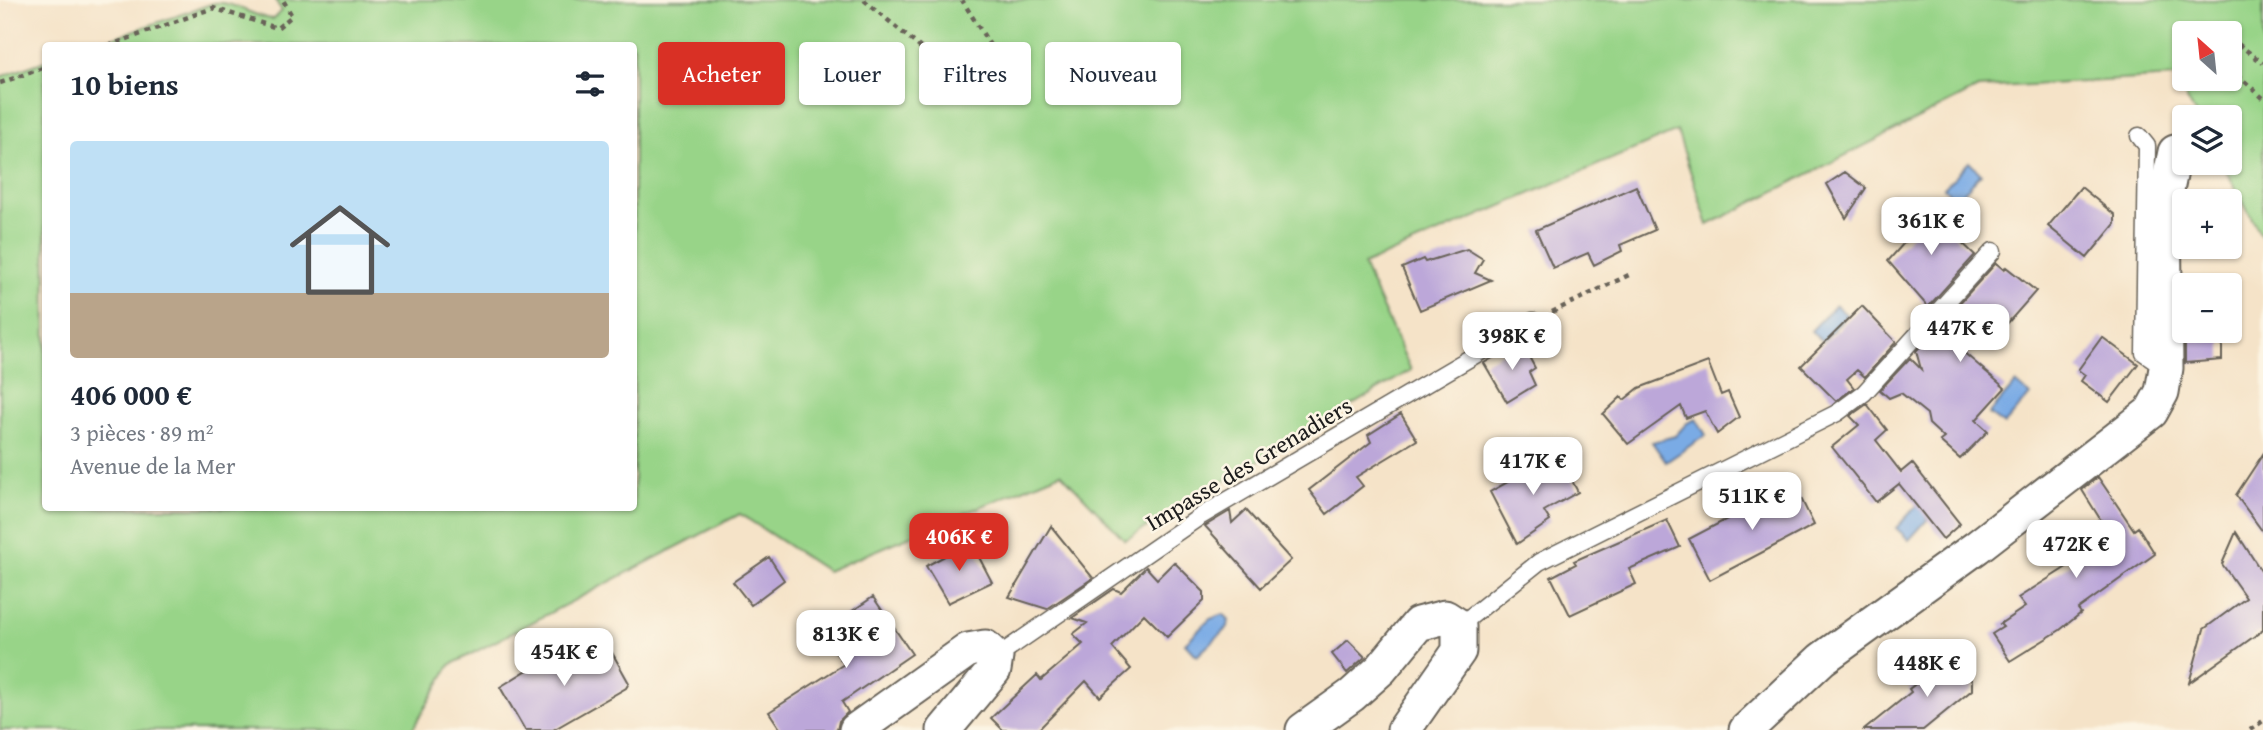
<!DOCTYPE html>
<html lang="fr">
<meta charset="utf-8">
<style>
:root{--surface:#fff;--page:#f2f2f3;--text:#1f2937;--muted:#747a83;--line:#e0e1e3;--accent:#d93025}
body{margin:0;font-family:"Gentium Book Plus",serif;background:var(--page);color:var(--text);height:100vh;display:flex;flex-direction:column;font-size:26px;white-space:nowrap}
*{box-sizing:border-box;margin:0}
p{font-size:23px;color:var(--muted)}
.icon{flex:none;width:38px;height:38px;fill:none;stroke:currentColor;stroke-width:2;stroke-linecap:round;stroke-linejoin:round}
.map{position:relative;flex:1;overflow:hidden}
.panel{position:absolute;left:42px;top:42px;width:595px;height:469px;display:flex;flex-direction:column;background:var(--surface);border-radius:7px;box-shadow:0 2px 5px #0004}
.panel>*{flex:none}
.banner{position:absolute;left:658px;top:42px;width:665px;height:63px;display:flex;gap:14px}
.needle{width:46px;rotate:333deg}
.tools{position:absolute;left:2172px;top:21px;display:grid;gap:14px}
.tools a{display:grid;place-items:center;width:70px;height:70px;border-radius:7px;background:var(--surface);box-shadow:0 2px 5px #0004;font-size:35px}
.price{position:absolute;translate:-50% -60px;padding:0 16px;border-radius:14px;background:#fff;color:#222;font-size:23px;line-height:46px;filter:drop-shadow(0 2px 4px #0008)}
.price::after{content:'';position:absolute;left:50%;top:42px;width:21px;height:16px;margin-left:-10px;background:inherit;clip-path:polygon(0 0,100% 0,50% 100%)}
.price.current{background:var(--accent);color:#fff}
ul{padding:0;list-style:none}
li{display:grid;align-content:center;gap:14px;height:371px;padding:0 28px}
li+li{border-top:2px solid var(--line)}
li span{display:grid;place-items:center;height:217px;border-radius:7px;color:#555}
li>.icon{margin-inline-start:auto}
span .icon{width:126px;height:126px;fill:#fffc;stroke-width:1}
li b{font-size:30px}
h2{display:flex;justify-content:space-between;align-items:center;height:84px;padding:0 28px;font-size:30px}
.chip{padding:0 24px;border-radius:7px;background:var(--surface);box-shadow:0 2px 5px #0004;font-size:24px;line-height:63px}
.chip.current{background:var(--accent);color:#fff}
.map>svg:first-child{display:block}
.green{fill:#98d488;stroke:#5a7852;stroke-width:2;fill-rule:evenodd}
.water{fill:#7aabe5;stroke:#4b6480;stroke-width:2}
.building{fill:#bca7d9}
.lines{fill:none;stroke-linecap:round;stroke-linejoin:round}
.service-casing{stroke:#686258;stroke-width:19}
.minor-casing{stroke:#686258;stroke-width:37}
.path{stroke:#686258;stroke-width:4.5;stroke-dasharray:5 5;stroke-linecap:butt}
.service{stroke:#fff;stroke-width:16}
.minor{stroke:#fff;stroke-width:33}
.labels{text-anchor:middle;stroke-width:5;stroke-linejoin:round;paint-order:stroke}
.street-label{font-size:24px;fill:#1c1c1c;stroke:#fcf5e5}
</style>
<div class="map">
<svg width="2263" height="730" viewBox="0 0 2263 730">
<rect width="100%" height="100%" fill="#fcf5e5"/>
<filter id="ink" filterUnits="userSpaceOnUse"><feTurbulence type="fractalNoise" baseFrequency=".0143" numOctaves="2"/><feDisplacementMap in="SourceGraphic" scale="14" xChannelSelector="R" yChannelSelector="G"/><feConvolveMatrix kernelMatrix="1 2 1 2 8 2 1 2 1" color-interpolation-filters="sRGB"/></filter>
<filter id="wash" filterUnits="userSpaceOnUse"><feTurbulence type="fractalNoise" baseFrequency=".00686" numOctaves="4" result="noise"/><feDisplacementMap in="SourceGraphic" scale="28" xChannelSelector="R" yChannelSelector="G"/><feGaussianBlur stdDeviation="1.57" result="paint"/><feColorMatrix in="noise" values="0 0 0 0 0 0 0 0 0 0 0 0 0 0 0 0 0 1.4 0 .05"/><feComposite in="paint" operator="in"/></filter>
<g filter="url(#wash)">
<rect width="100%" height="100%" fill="#f5e3c8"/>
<path class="green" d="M275 0H2263V239L2222 163H2230V117H2197L2175 77 1978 88 1708 225 1677 131 1363 265 1411 370 1125 540 1061 473 827 571 740 514 450 665 412 730H0V77L45 61 46 508H634V46L92 45 214 3C234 1 253 17 273 19L282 11ZM2184 33H2230V79H2184Z"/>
<path class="water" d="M1969 162 1981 174 1956 200 1944 188Z
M1835 305 1847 315 1823 341 1811 331Z
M2016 383 2030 395 2004 425 1989 414Z
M1696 419 1706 435 1666 462 1652 442 1675 436 1687 423Z
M1928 494 1940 506 1926 517 1927 520 1909 540 1896 528Z
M1224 614 1229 620 1228 627 1197 656 1185 643 1210 619Z"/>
<g id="blocks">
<path class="building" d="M1845 172 1866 188 1846 218 1827 184Z
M1636 186 1655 230 1620 245 1622 251 1594 265 1588 253 1553 268 1536 230Z
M2081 187 2115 215V224L2087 258 2048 226Z
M1925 206 1956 231 1953 234 1975 255 1928 307 1888 261 1912 234Z
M1467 249 1483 259 1475 273 1491 280 1420 310 1402 268 1423 259 1425 262Z
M1996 263 2004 270 2006 267 2036 291 2006 325 1987 307 1955 345 2005 388 1976 420 1988 431 1960 459 1940 441 1944 438 1929 424 1927 414 1901 393 1889 398 1880 390 1910 358 1921 369 1916 351Z
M1862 306 1896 342 1865 377 1857 370 1847 379 1854 388 1836 401 1801 366Z
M2185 331H2222V360L2185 363Z
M2102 337 2138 364 2109 402 2081 381 2085 375 2078 370Z
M1521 342 1535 368 1529 372 1535 385 1507 402 1484 363Z
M1708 362 1721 395 1728 392 1739 417 1717 434 1705 411 1686 418 1681 406 1628 444 1603 414 1621 397 1624 400 1639 388Z
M1867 404 1887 430 1876 440 1901 472 1912 463 1960 524 1943 539 1899 484 1876 502 1832 447 1859 425 1850 416Z
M1401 414 1417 440 1356 477 1363 486 1327 514 1309 490 1371 442 1368 435Z
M1558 454 1578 492 1544 511 1550 521 1517 544 1490 492Z
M2263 454V532L2236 495Z
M2098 477 2134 530 2138 527 2155 554 2078 609 2081 613 2060 630 2010 661 1992 634 2003 627 2000 624 2025 607 2018 598 2112 538 2082 490Z
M1794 484 1814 525 1710 580 1689 539Z
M1246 510 1291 560 1261 588 1205 526 1230 511 1232 523Z
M1667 520 1680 547 1629 569 1636 584 1570 615 1551 577 1576 564 1574 561Z
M1051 526 1093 578 1047 609 1009 597Z
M2236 532 2263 574V630L2189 683 2204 629 2246 598 2222 564Z
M971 542 992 582 948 603 926 566Z
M769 557 784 580 751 605 733 582Z
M1174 562 1204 592V601L1167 637 1144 614 1112 647 1131 669 1100 697 1086 681 1038 730H1003L991 718 1037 675 1041 680 1083 644 1073 634 1087 623 1072 618 1114 589 1121 592 1146 567 1157 579Z
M873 597 912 654 842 702 848 712 839 721 837 730H781L769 712 844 664 835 652 840 650 826 629Z
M605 640 629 683 626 688 553 730H525L500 687 560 650 567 662Z
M1348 640 1365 657 1347 673 1332 654Z
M1952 656 1972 681V690L1923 730H1864L1911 692 1909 689Z"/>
</g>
</g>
<g filter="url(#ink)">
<use href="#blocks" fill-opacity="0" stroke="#686258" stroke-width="2"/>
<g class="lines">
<defs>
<path id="service" d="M2139 136 2147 146 2144 353 2166 368
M1459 626 1539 562 1837 413 1864 393 1993 251
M996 657 1201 516 1533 321"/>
<path id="minor" d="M856 730 968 650 985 647 996 657 994 670 944 730
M1303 730 1352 695 1381 669 1418 624 1445 617 1459 626V651L1404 730
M1746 730 1822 659 1977 547 2151 412 2162 392 2166 368 2164 204 2175 152"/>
</defs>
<use href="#service" class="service-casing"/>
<use href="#minor" class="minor-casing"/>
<path class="path" d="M864 0 922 49 980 87 997 80 998 58 962 0
M2230 38 2263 63
M108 46 213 8 277 28 292 16 283 0
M2230 68 2263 98
M0 83 46 67
M1552 312 1633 273
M2250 730 2263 721"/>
<use href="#service" class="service"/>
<use href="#minor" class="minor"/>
</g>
</g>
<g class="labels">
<g class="street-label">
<text transform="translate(1249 464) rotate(-31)" y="8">Impasse des Grenadiers</text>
</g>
</g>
</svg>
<div class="tools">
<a><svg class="needle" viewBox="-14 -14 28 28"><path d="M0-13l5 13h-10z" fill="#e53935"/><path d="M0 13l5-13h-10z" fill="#747a83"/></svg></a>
<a><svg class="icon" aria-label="layers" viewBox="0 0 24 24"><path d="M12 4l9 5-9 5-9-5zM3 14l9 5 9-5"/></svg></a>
<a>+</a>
<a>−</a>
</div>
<b class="price" style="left:1931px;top:257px">361K €</b>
<b class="price" style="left:1960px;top:364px">447K €</b>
<b class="price" style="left:1512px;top:372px">398K €</b>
<b class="price" style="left:1533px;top:497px">417K €</b>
<b class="price" style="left:1752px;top:532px">511K €</b>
<b class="price current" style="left:959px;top:573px">406K €</b>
<b class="price" style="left:2076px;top:580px">472K €</b>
<b class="price" style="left:846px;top:670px">813K €</b>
<b class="price" style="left:564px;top:688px">454K €</b>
<b class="price" style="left:1927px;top:699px">448K €</b>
<div class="banner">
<a class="chip current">Acheter</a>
<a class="chip">Louer</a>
<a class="chip">Filtres</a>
<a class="chip">Nouveau</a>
</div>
<section class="panel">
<h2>10 biens<svg class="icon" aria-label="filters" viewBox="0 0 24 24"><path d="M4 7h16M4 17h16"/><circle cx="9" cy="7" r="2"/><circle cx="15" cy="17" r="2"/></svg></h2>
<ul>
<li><span style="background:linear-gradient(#bfe0f5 70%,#b9a48a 0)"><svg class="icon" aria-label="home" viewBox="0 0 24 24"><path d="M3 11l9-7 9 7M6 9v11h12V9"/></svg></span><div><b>406 000 €</b><p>3 pièces · 89 m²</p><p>Avenue de la Mer</p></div></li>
</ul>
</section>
</div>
